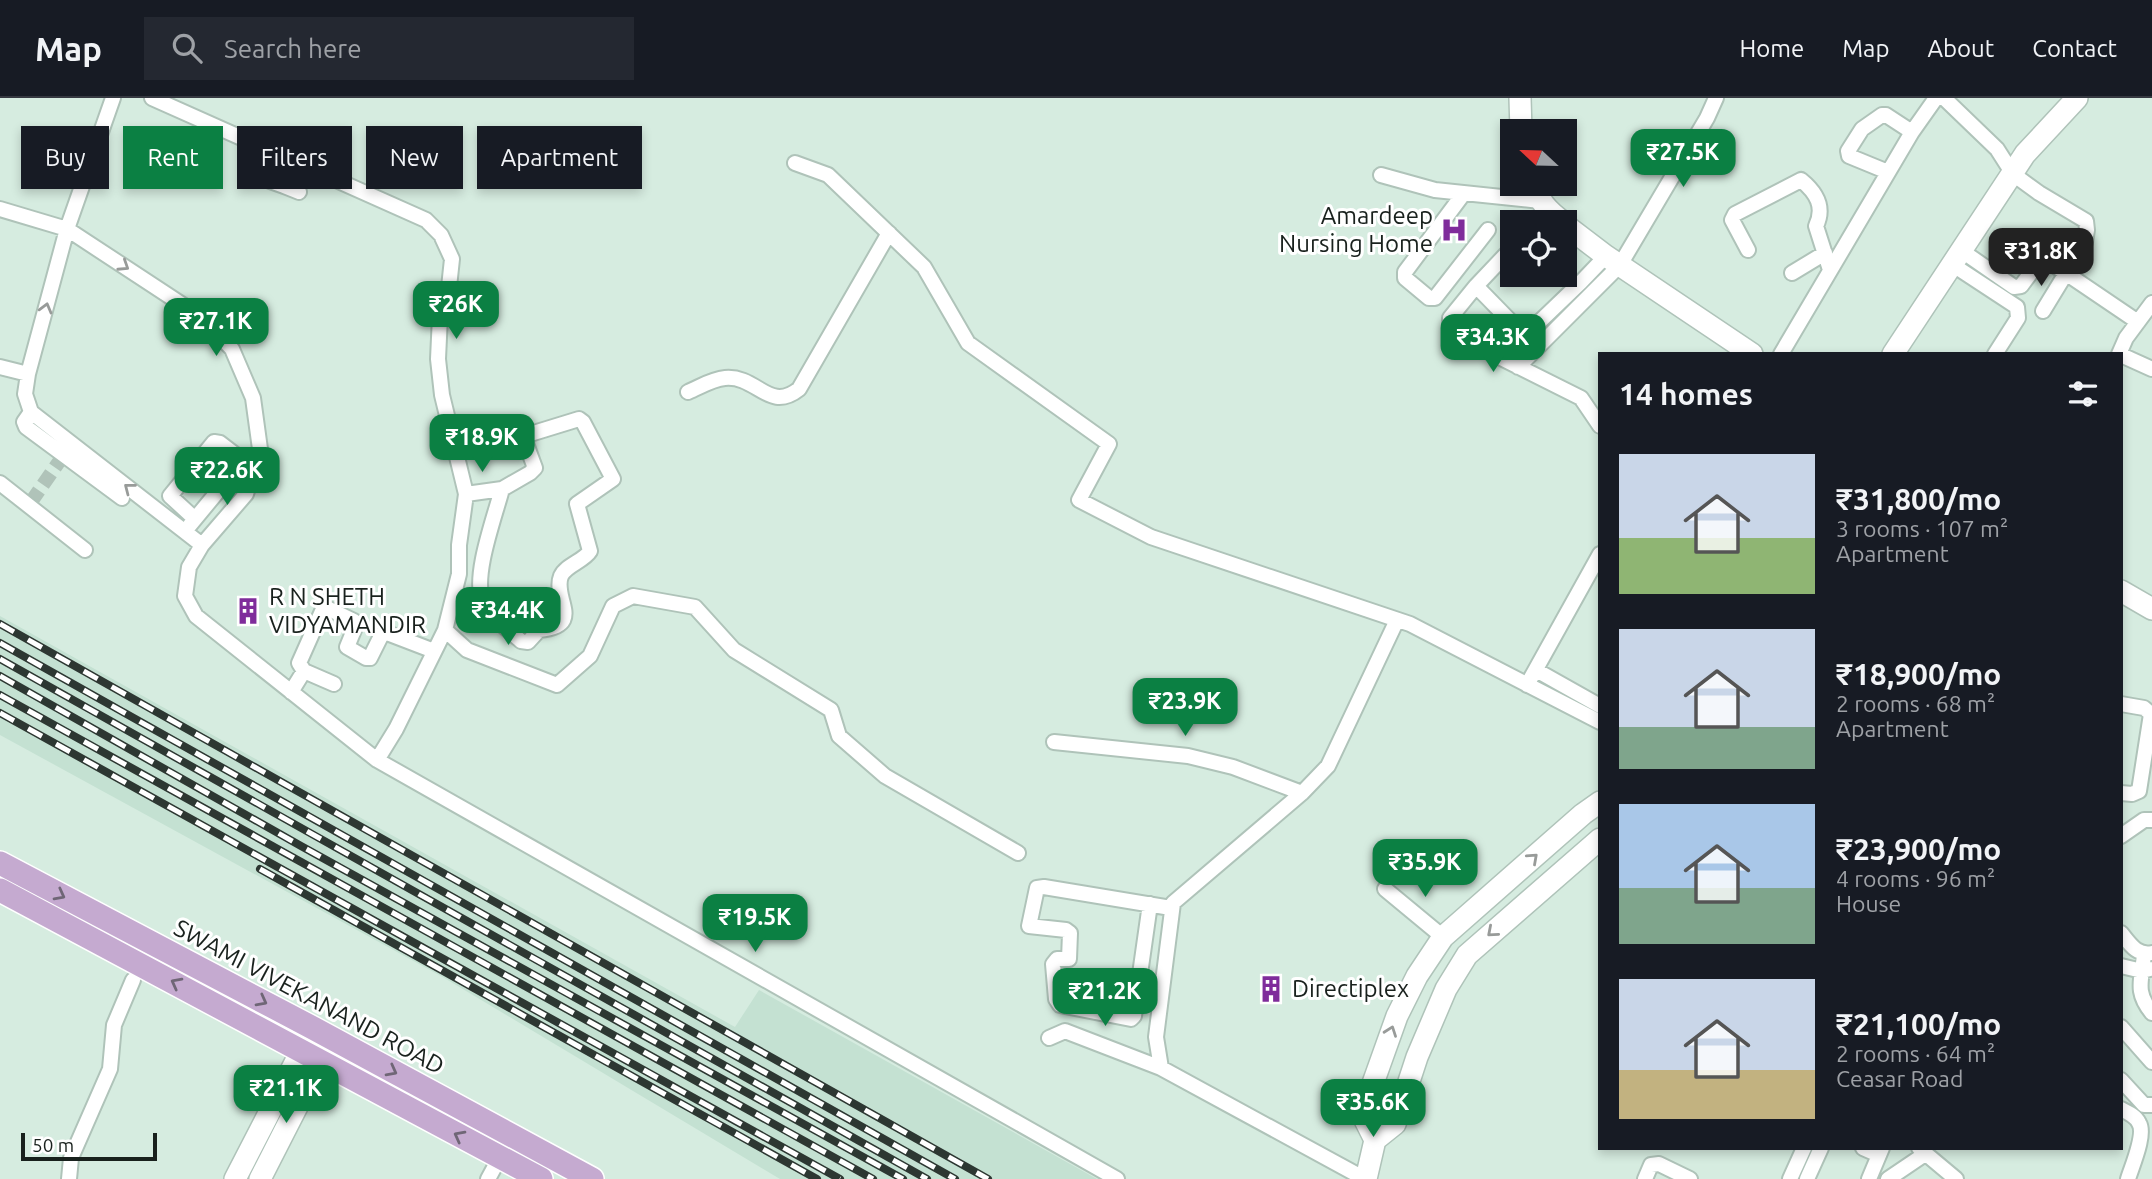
<!DOCTYPE html>
<meta charset="utf-8">
<style>
:root{--surface:#171b24;--page:#242831;--text:#f1f3f6;--muted:#9ea1a6;--line:#363941;--accent:#0b8043}
body{margin:0;font-family:Ubuntu,sans-serif;background:var(--page);color:var(--text);height:100vh;display:flex;flex-direction:column;font-size:26px;white-space:nowrap}
*{box-sizing:border-box;margin:0}
p{font-size:23px;color:var(--muted)}
.icon{flex:none;width:38px;height:38px;fill:none;stroke:currentColor;stroke-width:2;stroke-linecap:round;stroke-linejoin:round}
.map{position:relative;flex:1;overflow:hidden}
.drawer{position:absolute;left:1598px;top:254px;width:525px;height:798px;display:flex;flex-direction:column;background:var(--surface);border-radius:0px;box-shadow:0 4px 10px #0003}
.drawer>*{flex:none}
.hud{position:absolute;left:21px;top:28px;width:665px;height:63px;display:flex;gap:14px}
.needle{width:46px;rotate:292deg}
.controls{position:absolute;left:1500px;top:21px;display:grid;gap:14px}
.controls a{display:grid;place-items:center;width:77px;height:77px;border-radius:0px;background:var(--surface);box-shadow:0 4px 10px #0003;font-size:35px}
.scale{position:absolute;left:21px;bottom:18px;width:136px;box-sizing:border-box;padding-left:7px;border:4px solid #19211d;border-top:0;font-size:19px;line-height:24px;white-space:nowrap;color:#19211d;-webkit-text-stroke:5px #fff;paint-order:stroke}
.price{position:absolute;translate:-50% -60px;padding:0 16px;border-radius:14px;background:var(--accent);color:#fff;font-size:23px;line-height:46px;filter:drop-shadow(0 2px 4px #0008)}
.price::after{content:'';position:absolute;left:50%;top:42px;width:21px;height:16px;margin-left:-10px;background:inherit;clip-path:polygon(0 0,100% 0,50% 100%)}
.price.current{background:#222;color:#fff}
ul{padding:0;list-style:none}
li{display:flex;align-items:center;gap:21px;height:175px;padding:0 21px}
li span{display:grid;place-items:center;flex:none;width:196px;height:140px;border-radius:0px;color:#555}
li>.icon{margin-inline-start:auto}
span .icon{width:84px;height:84px;fill:#fffc;stroke-width:1}
li b{font-size:30px}
h2{display:flex;justify-content:space-between;align-items:center;height:84px;padding:0 21px;font-size:30px}
.pill{padding:0 24px;border-radius:0px;background:var(--surface);box-shadow:0 4px 10px #0003;font-size:24px;line-height:63px}
.pill.current{background:var(--accent);color:#fff}
header{display:flex;align-items:center;gap:42px;box-sizing:border-box;height:98px;padding:0 35px;background:var(--surface);border-bottom:2px solid var(--line)}
header strong{font-size:33px}
nav{display:flex;gap:38px;margin-inline-start:auto;font-size:24px}
.search{width:490px;height:63px;background:var(--page);display:flex;align-items:center;gap:18px;box-sizing:border-box;padding:0 24px;border-radius:0px;color:var(--muted);font-size:26px}
.map>svg:first-child{display:block}
.built{fill:#c4e1d2}
.lines{fill:none;stroke-linecap:round;stroke-linejoin:round}
.street-tunnel{stroke:#b0c3b9;stroke-width:14;stroke-dasharray:14 7;stroke-linecap:butt}
.street-casing{stroke:#afc3b9;stroke-width:18}
.secondary-casing{stroke:#afc3b9;stroke-width:24}
.primary-casing{stroke:#fff;stroke-width:26}
.street{stroke:#fff;stroke-width:14}
.secondary{stroke:#fff;stroke-width:21}
.primary{stroke:#c5aad0;stroke-width:23}
.rail-casing{stroke:#2d3732;stroke-width:8}
.rail{stroke:#fff;stroke-width:5;stroke-dasharray:16;stroke-linecap:butt}
.oneway{stroke:#989b99}
.oneway2{stroke:#6f6676}
.labels{text-anchor:middle;stroke-width:6;stroke-linejoin:round;paint-order:stroke}
.poi-label{font-size:24px;fill:#19211d;stroke:#fff;text-anchor:start}
.street-label{font-size:24px;fill:#19211d;stroke:#fff}
</style>
<header>
<strong>Map</strong>
<div class="search"><svg class="icon" aria-label="search" viewBox="0 0 24 24"><circle cx="10" cy="10" r="6"/><path d="M15 15l6 6"/></svg>Search here</div>
<nav><a>Home</a><a>Map</a><a>About</a><a>Contact</a></nav>
</header>
<div class="map">
<svg width="2152" height="1081" viewBox="0 0 2152 1081">
<rect width="100%" height="100%" fill="#d6ece0"/>
<path class="built" d="M0 518 735 929 759 892 1097 1081H780L441 878 0 637Z"/>
<g class="lines">
<path class="street-tunnel" d="M31 404 63 358"/>
<defs>
<path id="street" d="M113 0 67 131 28 276 25 296 31 314 202 447
M152 0 426 122 441 137 452 161 449 189 440 218 438 261 442 297 466 396 459 447V476L445 532 396 631 377 662
M1944 0 1997 51 2013 76 2039 95 2086 123 2087 132 2085 144 2043 213
M795 65 828 77 924 169 968 245 1109 346 1079 402 1151 439 1410 526 1600 624
M1888 74 1849 58 1848 53 1862 31 1882 17H1886L1912 34
M1381 77 1435 92 1540 103
M270 83 284 88 293 64
M284 88 299 94
M1464 95 1405 174V180L1429 200H1435L1488 132
M0 111 67 131 201 219 232 251 253 300 260 351 246 396 202 447 189 469 185 498 196 518 377 662 1117 1081
M1536 124 1546 112
M1512 150 1476 188 1517 230 1532 231 1581 184 1606 158
M1748 152 1732 122 1735 116 1801 82C1817 95 1825 109 1816 128L1830 172
M1962 153 2014 189 2021 188 2041 161H2045L2138 224
M1953 167 2017 209 2018 220 1995 256
M1792 175 1825 155
M1476 188 1450 220V224L1483 251 1581 300 1600 328
M1781 256 1912 34 1936 0
M2119 256 2126 240 2152 205
M2121 257 2152 271
M0 269 28 276
M1518 269 1620 167 1707 20 1716 0
M688 294C700 289 712 281 725 280 757 277 769 315 799 291L889 135
M31 314 24 324 26 329 122 400
M579 321 583 324 613 381 577 406 590 453C584 463 566 467 561 478 552 500 586 528 539 532L528 544 521 543C508 531 490 519 483 503 472 479 495 418 502 391L530 375 535 370 525 343 527 337Z
M0 385 85 452
M466 396 502 391
M195 421 170 398 214 344 220 345 254 371
M190 427 243 363
M445 532 467 552 557 587 590 558 613 508 633 498 695 509 734 552 831 612 839 638 885 678 1018 755
M1536 572 1600 608
M304 573 334 586
M1527 587 1600 456
M291 594 304 573 299 565 323 511H329L354 523 356 527 347 549 366 560H370L382 536 387 535 434 553
M2121 606 2144 610 2151 616 2139 693 2132 696 2121 695
M1054 644 1188 658 1233 669 1302 695
M2121 738 2144 722H2152
M1385 791 1443 839
M1150 806 1134 918 1131 921 1060 907 1056 901 1053 866 1057 861H1069L1070 835 1066 832 1029 828 1037 790 1044 789 1171 810
M2121 835C2130 846 2137 858 2152 855
M2144 856C2142 882 2134 893 2152 915
M2121 868 2142 873 2150 871
M2121 929 2152 964
M1049 940 1065 933 1161 970
M2121 982 2144 1007H2152
M2121 1011C2127 1014 2136 1018 2139 1025 2146 1036 2132 1068 2128 1081
M1863 1050 1879 1057
M1919 1050 1956 1081
M69 1081 71 1060 110 971 114 927 133 882
M488 1081 500 1059
M1365 1081 1161 970 1156 939 1173 805 1302 695 1328 668 1397 522
M1645 1081 1651 1067 1659 1066 1690 1081
M1790 1081 1804 1050
M1807 1081 1821 1050
M1869 1081 1882 1050
M1888 1081 1925 1056"/>
<path id="secondary" d="M1520 0 1521 33
M1533 86C1540 104 1547 112 1563 124
M1564 126 1606 158 1752 256
M1893 256 2025 56 2077 0
M2121 493 2152 511
M1375 1042 1362 1016 1397 918 1417 878 1443 839 1583 716 1600 704
M235 1081 313 930
M260 1081 332 940
M1366 1081 1375 1042 1395 1026 1417 959 1446 891 1467 857 1600 741"/>
<path id="primary" d="M0 765 313 930 592 1081
M0 792 541 1081"/>
</defs>
<use href="#street" class="street-casing"/>
<use href="#secondary" class="secondary-casing"/>
<use href="#primary" class="primary-casing"/>
<use href="#street" class="street"/>
<use href="#secondary" class="secondary"/>
<use href="#primary" class="primary"/>
<defs>
<path id="rail" d="M0 526 988 1081
M0 545 955 1081
M0 561 927 1081
M0 578 301 748 903 1081
M0 597 873 1081
M0 615 840 1081
M260 771 817 1081"/>
</defs>
<use href="#rail" class="rail-casing"/>
<use href="#rail" class="rail"/>
</g>
<defs><path id="oneway-chevron" d="M-2-3.5L2.5 0L-2 3.5" fill="none" stroke-width="1.6" stroke-linecap="round" stroke-linejoin="round" transform="scale(1.75)"/></defs>
<g class="oneway">
<use href="#oneway-chevron" transform="translate(124 168) rotate(33)"/>
<use href="#oneway-chevron" transform="translate(46 210) rotate(-75)"/>
<use href="#oneway-chevron" transform="translate(129 390) rotate(-142)"/>
<use href="#oneway-chevron" transform="translate(1533 760) rotate(-42)"/>
<use href="#oneway-chevron" transform="translate(1492 834) rotate(139)"/>
<use href="#oneway-chevron" transform="translate(1391 933) rotate(-70)"/>
</g>
<g class="oneway2">
<use href="#oneway-chevron" transform="translate(60 797) rotate(28)"/>
<use href="#oneway-chevron" transform="translate(176 885) rotate(-152)"/>
<use href="#oneway-chevron" transform="translate(262 903) rotate(28)"/>
<use href="#oneway-chevron" transform="translate(392 973) rotate(28)"/>
<use href="#oneway-chevron" transform="translate(459 1038) rotate(-152)"/>
</g>
<defs>
<symbol id="hospital-bare" viewBox="-9 -9 18 18"><path d="M-5-5h3v3.5h4V-5h3V5h-3V1.5h-4V5h-3Z" fill="#7f2c9b" stroke="#fff" stroke-width="2.5" paint-order="stroke"/></symbol>
<symbol id="building-bare" viewBox="-9 -9 18 18"><path d="M-4-6H4V6H1V3H-1V6H-4ZM-2.5-4.3h1.7v1.8h-1.7ZM.8-4.3h1.7v1.8H.8ZM-2.5-1h1.7V.8h-1.7ZM.8-1h1.7V.8H.8Z" fill="#7f2c9b" stroke="#fff" stroke-width="2.5" paint-order="stroke"/></symbol>
</defs>
<g fill-rule="evenodd">
<use href="#hospital-bare" x="1435" y="113" width="38" height="38"/>
<use href="#building-bare" x="229" y="494" width="38" height="38"/>
<use href="#building-bare" x="1252" y="872" width="38" height="38"/>
</g>
<g class="labels">
<g class="poi-label">
<text x="1433" y="126" text-anchor="end">Amardeep<tspan x="1433" dy="28">Nursing Home</tspan></text>
<text x="269" y="507">R N SHETH<tspan x="269" dy="28">VIDYAMANDIR</tspan></text>
<text x="1292" y="899">Directiplex</text>
</g>
<g class="street-label">
<text transform="translate(309 899) rotate(28)" y="8">SWAMI VIVEKANAND ROAD</text>
</g>
</g>
</svg>
<div class="controls">
<a><svg class="needle" viewBox="-14 -14 28 28"><path d="M0-13l5 13h-10z" fill="#e53935"/><path d="M0 13l5-13h-10z" fill="#9ea1a6"/></svg></a>
<a><svg class="icon" aria-label="locate" viewBox="0 0 24 24"><circle cx="12" cy="12" r="6"/><path d="M12 2v4M12 18v4M2 12h4M18 12h4"/></svg></a>
</div>
<div class="scale">50 m</div>
<b class="price" style="left:1683px;top:91px">₹27.5K</b>
<b class="price current" style="left:2041px;top:190px">₹31.8K</b>
<b class="price" style="left:456px;top:243px">₹26K</b>
<b class="price" style="left:216px;top:260px">₹27.1K</b>
<b class="price" style="left:1493px;top:276px">₹34.3K</b>
<b class="price" style="left:482px;top:376px">₹18.9K</b>
<b class="price" style="left:227px;top:409px">₹22.6K</b>
<b class="price" style="left:508px;top:549px">₹34.4K</b>
<b class="price" style="left:1185px;top:640px">₹23.9K</b>
<b class="price" style="left:1425px;top:801px">₹35.9K</b>
<b class="price" style="left:755px;top:856px">₹19.5K</b>
<b class="price" style="left:1105px;top:930px">₹21.2K</b>
<b class="price" style="left:286px;top:1027px">₹21.1K</b>
<b class="price" style="left:1373px;top:1041px">₹35.6K</b>
<div class="hud">
<a class="pill">Buy</a>
<a class="pill current">Rent</a>
<a class="pill">Filters</a>
<a class="pill">New</a>
<a class="pill">Apartment</a>
</div>
<section class="drawer">
<h2>14 homes<svg class="icon" aria-label="filters" viewBox="0 0 24 24"><path d="M4 7h16M4 17h16"/><circle cx="9" cy="7" r="2"/><circle cx="15" cy="17" r="2"/></svg></h2>
<ul>
<li><span style="background:linear-gradient(#c9d6e8 60%,#8fb573 0)"><svg class="icon" aria-label="home" viewBox="0 0 24 24"><path d="M3 11l9-7 9 7M6 9v11h12V9"/></svg></span><div><b>₹31,800/mo</b><p>3 rooms · 107 m²</p><p>Apartment</p></div></li>
<li><span style="background:linear-gradient(#c9d6e8 70%,#7fa58c 0)"><svg class="icon" aria-label="home" viewBox="0 0 24 24"><path d="M3 11l9-7 9 7M6 9v11h12V9"/></svg></span><div><b>₹18,900/mo</b><p>2 rooms · 68 m²</p><p>Apartment</p></div></li>
<li><span style="background:linear-gradient(#a9c7e8 60%,#7fa58c 0)"><svg class="icon" aria-label="home" viewBox="0 0 24 24"><path d="M3 11l9-7 9 7M6 9v11h12V9"/></svg></span><div><b>₹23,900/mo</b><p>4 rooms · 96 m²</p><p>House</p></div></li>
<li><span style="background:linear-gradient(#c9d6e8 65%,#c2b280 0)"><svg class="icon" aria-label="home" viewBox="0 0 24 24"><path d="M3 11l9-7 9 7M6 9v11h12V9"/></svg></span><div><b>₹21,100/mo</b><p>2 rooms · 64 m²</p><p>Ceasar Road</p></div></li>
</ul>
</section>
</div>
